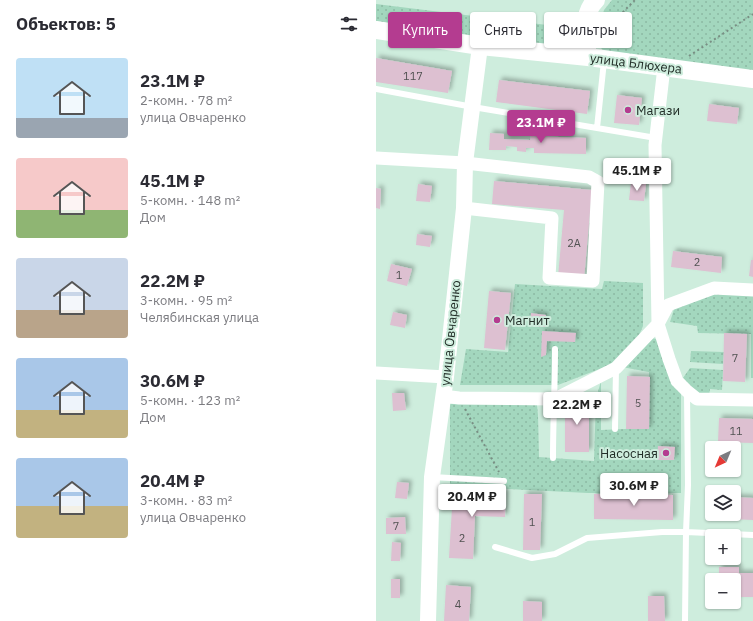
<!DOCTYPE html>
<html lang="ru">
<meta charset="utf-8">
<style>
:root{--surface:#fff;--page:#f7f7f7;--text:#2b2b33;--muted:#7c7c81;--accent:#b43c90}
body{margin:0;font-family:"IBM Plex Sans",sans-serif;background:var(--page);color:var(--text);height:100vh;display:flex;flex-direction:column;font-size:15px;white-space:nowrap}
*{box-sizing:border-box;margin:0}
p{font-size:13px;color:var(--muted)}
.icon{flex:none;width:22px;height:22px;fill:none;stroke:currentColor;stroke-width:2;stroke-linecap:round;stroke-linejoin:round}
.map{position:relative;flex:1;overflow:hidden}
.panel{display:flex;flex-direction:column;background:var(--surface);width:376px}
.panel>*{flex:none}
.hud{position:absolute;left:12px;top:12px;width:305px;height:36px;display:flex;gap:8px}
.needle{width:26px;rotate:224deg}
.controls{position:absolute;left:329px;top:441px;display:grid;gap:8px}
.controls a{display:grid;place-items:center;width:36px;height:36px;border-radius:4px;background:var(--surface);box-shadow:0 1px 3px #0004;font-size:20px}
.price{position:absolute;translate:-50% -34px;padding:0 9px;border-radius:4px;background:#fff;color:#222;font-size:13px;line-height:26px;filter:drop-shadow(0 1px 2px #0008)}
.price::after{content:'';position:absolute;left:50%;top:24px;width:12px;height:9px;margin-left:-6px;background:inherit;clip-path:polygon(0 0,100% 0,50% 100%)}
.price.current{background:var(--accent);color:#fff}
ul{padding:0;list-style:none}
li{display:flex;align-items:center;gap:12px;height:100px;padding:0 16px}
li span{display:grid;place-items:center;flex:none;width:112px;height:80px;border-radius:4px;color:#555}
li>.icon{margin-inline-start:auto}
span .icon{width:48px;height:48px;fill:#fffc;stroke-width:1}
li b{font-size:17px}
h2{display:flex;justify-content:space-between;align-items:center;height:48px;padding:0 16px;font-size:17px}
.chip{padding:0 14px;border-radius:4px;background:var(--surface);box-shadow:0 1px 3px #0004;font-size:14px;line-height:36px}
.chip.current{background:var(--accent);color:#fff}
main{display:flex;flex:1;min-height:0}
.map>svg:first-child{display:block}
.grass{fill:url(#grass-dots)}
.building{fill:#ddc0d1;filter:url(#shadow)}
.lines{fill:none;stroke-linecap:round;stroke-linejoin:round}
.path{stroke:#798f84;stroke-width:2;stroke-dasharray:2 3;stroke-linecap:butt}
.service{stroke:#fff;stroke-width:6}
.minor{stroke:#fff;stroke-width:13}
.tertiary{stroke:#fff;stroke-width:16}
.secondary{stroke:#fff;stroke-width:18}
.poi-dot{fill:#b43c90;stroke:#ceeddd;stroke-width:1.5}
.labels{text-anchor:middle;stroke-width:4;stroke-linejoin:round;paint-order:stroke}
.number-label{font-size:11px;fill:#515252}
.street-label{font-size:13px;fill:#222e28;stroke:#ceeddd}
.poi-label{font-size:13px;fill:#222e28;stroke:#ceeddd;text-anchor:start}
</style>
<main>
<section class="panel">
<h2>Объектов: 5<svg class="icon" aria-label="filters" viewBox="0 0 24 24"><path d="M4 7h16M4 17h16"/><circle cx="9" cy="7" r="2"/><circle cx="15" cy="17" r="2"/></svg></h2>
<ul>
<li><span style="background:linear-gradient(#bfe0f5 75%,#9aa5b1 0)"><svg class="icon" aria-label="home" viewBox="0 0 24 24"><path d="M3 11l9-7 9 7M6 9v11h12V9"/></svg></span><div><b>23.1M ₽</b><p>2-комн. · 78 m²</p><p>улица Овчаренко</p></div></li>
<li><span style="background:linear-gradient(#f6c9c9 65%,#8fb573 0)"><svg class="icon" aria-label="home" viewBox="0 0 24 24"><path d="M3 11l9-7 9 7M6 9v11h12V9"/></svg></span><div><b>45.1M ₽</b><p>5-комн. · 148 m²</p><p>Дом</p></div></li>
<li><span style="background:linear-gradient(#c9d6e8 65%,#b9a48a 0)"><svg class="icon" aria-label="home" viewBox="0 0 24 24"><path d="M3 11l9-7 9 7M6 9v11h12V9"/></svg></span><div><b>22.2M ₽</b><p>3-комн. · 95 m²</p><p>Челябинская улица</p></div></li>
<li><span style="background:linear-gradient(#a9c7e8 65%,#c2b280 0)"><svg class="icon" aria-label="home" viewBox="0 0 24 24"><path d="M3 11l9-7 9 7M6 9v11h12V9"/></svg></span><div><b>30.6M ₽</b><p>5-комн. · 123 m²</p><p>Дом</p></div></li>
<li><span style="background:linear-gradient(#a9c7e8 60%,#c2b280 0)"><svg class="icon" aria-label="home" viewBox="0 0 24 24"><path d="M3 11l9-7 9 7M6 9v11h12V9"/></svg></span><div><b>20.4M ₽</b><p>3-комн. · 83 m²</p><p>улица Овчаренко</p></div></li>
</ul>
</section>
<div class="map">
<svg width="377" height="621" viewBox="0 0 377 621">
<defs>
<pattern id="grass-dots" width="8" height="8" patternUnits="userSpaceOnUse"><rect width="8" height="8" fill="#a3d7be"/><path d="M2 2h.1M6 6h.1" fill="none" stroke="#8cb9a3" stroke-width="1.8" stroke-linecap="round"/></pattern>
<filter id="shadow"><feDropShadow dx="3" dy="-3" stdDeviation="2" flood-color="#0004"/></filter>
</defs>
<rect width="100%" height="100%" fill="#ceeddd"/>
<path class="grass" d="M236 0H377V71L231 54 225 48 222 43V32L228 10Z
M0 4 204 29 203 39 196 47 169 46 0 22Z
M228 281 267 283V326L261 340 234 365 182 385H84L90 349 132 352 139 284 226 289Z
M341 291 377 296V378H375V334L322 333 321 326 294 322 299 306Z
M275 338 281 339 305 393V493H212L74 486V404L161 405 162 415 163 457 218 461 220 399 225 381V430L272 428 273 372 246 367Z
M315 351 348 352 347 364 314 362Z
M314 368 347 370 346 390 334 389 333 396C321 395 314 386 307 378Z"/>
<path class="building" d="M0 58 76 71 72 93 0 82Z
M123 80 214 91 211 114 120 102Z
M241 95 266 98 263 125 238 123Z
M333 104 363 108 361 124 331 121Z
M114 133 128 134V139L154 140 155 136 210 138V154L158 153V148H150V152L141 151V147L130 146V150H113Z
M118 181 216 190 208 279 182 277 188 210 116 204Z
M255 182 270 184 268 201 253 200Z
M42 184 56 186 54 202 40 201Z
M0 188 5 189 4 209 0 208Z
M41 234 56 236 54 247 40 245Z
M297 251 346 257 345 273 295 267Z
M375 260H377V277L373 276Z
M15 264 36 269 31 286 11 281Z
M113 291 135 293 129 350 108 348Z
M17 312 31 315 29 328 14 325Z
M155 313 170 315 169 327 154 326Z
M166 331 200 333 199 342 171 341 170 355 165 357Z
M348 333 371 334 369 382 347 381Z
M251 376 274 377 273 429H250Z
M16 393H28L30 410 17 411Z
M189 400H213V452H189Z
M343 418 377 419V443L342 442Z
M282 446 299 447 298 460H281Z
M21 482 33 483 31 499 19 498Z
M77 491 130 492 129 517 99 516 97 559 73 558Z
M148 494H166L164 550H147Z
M218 494 297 495V520L218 519Z
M333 496H336V514H358V497L377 498V520L332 518Z
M29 517 30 534H10V518Z
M16 542 25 543 24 561H15Z
M343 567H363V573H377V597H361V600H358V580H343Z
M15 579H24V598H15Z
M70 585 95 587 93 621H68Z
M272 596H288L289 621H272Z
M147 601 166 602V621H147Z"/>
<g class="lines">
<path class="path" d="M233 47 232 36 235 24 259 0
M313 56 377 14
M89 409 123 472"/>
<path class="service" d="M0 89 97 107 280 138
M221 128 228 61
M239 429 240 368
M177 458C177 422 179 386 179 349
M56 477 128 481
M119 547 156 558 179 554 211 538 286 532H310L377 535
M309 621 310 532 312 485 311 393"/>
<path class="minor" d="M288 67 279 145 282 324 293 359 301 381 311 391 321 399 377 400
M0 158 89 163 213 177 222 182 217 281 173 278 176 218 88 208
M0 373 70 377
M67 396 83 398 179 399 240 368 282 324 292 305 338 288 377 290"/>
<path class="tertiary" d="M52 621 56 477 70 377 88 208 89 163 104 46"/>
<path class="secondary" d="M0 30 104 46 212 57 377 79
M212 57C210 40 205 14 220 0"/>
</g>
<g class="poi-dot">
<circle cx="252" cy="110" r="4"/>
<circle cx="121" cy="320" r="4"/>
<circle cx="290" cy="453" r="4"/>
</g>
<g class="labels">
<g class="number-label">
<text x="37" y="80">117</text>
<text x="198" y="247">2А</text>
<text x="321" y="266">2</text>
<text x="23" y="279">1</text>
<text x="359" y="362">7</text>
<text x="262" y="407">5</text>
<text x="360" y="435">11</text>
<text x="156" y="526">1</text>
<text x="20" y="530">7</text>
<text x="86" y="542">2</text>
<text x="82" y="608">4</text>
</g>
<g class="street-label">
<text transform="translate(260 63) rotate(7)" y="5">улица Блюхера</text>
<text transform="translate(74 333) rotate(-84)" y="5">улица Овчаренко</text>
</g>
<g class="poi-label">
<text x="260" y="115">Магази</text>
<text x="129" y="325">Магнит</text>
<text x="282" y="458" text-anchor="end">Насосная</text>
</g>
</g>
</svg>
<div class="controls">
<a><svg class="needle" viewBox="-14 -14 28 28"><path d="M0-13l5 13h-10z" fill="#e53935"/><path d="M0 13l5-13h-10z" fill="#7c7c81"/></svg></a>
<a><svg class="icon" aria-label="layers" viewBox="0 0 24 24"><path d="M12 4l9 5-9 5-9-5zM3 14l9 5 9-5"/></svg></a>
<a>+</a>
<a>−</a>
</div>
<b class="price current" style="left:165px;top:144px">23.1M ₽</b>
<b class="price" style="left:261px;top:192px">45.1M ₽</b>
<b class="price" style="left:201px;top:426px">22.2M ₽</b>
<b class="price" style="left:258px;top:507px">30.6M ₽</b>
<b class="price" style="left:96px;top:518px">20.4M ₽</b>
<div class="hud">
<a class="chip current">Купить</a>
<a class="chip">Снять</a>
<a class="chip">Фильтры</a>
</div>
</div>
</main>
